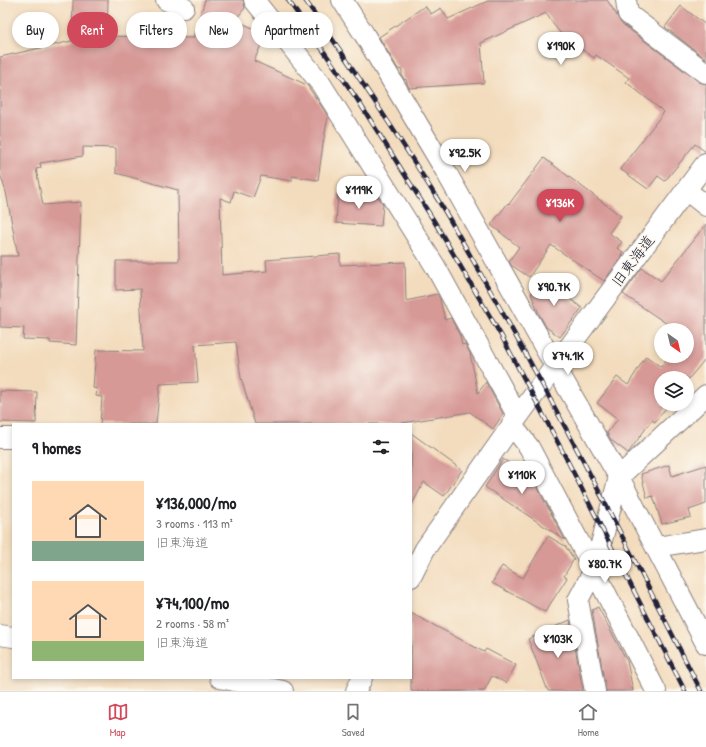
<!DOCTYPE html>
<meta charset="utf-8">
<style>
:root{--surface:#fff;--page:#f6f6f6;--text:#202124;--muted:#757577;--line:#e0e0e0;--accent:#d1495b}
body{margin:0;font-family:"Patrick Hand","Klee One",sans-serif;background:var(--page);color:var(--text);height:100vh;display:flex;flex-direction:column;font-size:15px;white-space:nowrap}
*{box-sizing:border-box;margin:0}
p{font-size:13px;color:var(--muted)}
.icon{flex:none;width:22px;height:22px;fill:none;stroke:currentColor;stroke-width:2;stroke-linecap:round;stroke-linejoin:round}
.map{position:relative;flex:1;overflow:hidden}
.sheet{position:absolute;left:12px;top:423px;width:400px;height:256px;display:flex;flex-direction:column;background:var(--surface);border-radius:0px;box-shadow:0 2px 6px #0003}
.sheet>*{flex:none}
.hud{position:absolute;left:12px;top:12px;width:400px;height:36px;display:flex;gap:8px}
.needle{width:26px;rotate:146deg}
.controls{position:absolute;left:654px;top:323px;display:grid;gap:8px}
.controls a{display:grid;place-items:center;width:40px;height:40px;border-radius:50%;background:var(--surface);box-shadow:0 2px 6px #0003;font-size:20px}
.price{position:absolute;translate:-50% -34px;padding:0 9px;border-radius:14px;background:#fff;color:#222;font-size:13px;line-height:26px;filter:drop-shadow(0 1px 2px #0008)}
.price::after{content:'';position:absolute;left:50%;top:24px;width:12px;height:9px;margin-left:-6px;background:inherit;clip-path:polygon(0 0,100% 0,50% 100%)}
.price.on{background:var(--accent);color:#fff}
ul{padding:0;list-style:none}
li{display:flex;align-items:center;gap:12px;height:100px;padding:0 20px}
li span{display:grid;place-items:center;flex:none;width:112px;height:80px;border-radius:0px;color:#555}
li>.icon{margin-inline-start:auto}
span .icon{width:48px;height:48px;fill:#fffc;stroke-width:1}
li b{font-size:17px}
h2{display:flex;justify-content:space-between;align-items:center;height:48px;padding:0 20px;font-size:17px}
.pill{padding:0 14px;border-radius:18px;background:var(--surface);box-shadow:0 2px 6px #0003;font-size:14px;line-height:36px}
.pill.on{background:var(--accent);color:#fff}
.menu{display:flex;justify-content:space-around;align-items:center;height:56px;border-top:1px solid var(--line);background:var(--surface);font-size:11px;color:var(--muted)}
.menu a{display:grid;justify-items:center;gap:2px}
.menu .on{color:var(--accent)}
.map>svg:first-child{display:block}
.building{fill:#d79996}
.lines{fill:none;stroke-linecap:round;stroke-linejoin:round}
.street-casing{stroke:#8a7f7c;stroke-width:22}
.street{stroke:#fff;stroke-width:20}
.rail-casing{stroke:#22223b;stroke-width:4.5}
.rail{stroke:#fbf7ec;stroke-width:3;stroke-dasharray:9;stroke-linecap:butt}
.labels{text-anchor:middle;stroke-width:3;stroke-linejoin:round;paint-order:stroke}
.street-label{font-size:15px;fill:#22223b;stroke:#fbf7ec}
</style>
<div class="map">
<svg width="706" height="691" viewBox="0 0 706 691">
<rect width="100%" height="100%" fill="#fbf7ec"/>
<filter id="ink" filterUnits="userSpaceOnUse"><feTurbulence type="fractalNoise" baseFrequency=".025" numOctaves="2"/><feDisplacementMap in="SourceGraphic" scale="8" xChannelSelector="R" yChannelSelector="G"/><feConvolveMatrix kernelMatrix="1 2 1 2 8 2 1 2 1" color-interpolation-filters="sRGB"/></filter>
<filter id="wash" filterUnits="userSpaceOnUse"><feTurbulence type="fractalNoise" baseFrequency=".012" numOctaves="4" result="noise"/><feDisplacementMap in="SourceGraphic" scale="16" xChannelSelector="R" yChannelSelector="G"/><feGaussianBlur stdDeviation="0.9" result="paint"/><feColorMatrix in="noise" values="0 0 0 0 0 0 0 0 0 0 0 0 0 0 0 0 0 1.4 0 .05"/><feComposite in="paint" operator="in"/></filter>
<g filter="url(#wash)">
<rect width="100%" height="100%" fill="#f3dcbd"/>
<g id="blocks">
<path class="building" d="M73 0H108L107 36 193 38 205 0H243L245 8 235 20 266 34 254 61 307 85 328 116 323 144 318 180 292 176V181L261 176 253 198 234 191 231 202 220 198 222 275 267 271 266 260 340 254V265L405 262 406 301 437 294 440 299 445 320 451 318 460 336 462 345 465 344 470 353 478 393 486 382 503 414 493 429 470 412 396 424H255L241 378 236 342 195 345 198 382 160 384 156 424H100L102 397 96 396 97 389 93 388 96 350 143 351 140 289 116 290V261H179L178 190 116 173V148L83 147V156L40 163 41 168 36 169 43 205 81 202 76 345 50 343V340L23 339 24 328 0 327V256H18L6 192 0 174V57L72 41Z
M490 0H607L616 14 621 23 699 82 706 84V152L695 144 665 181 658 176 648 189 620 169 664 112 626 82 629 78 596 55 594 58 577 46 573 49 553 24 546 13 481 43 484 83 409 88 407 83 406 79 404 80 402 75V70L398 69 379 37 425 6 431 14 441 8 448 19Z
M681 6 706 25V59L665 27Z
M544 158 621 216 609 233 622 242 617 248 623 252 621 254 623 255 604 281 551 245 529 277 511 265 509 261 519 247 491 225 508 203 509 204Z
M338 194 378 197 383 204 381 226 336 223Z
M706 224V358L687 381V378H661V404H669L655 422 652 420 628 453 611 440 607 433 618 419 597 403 617 377 628 385 646 356 661 367 669 356H687V330H676L623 294 642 268 661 281Z
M542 278 582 308 560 337 546 327 539 314 531 294Z
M0 391 37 392 36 423 0 422Z
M411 433 462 470 444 496 424 482 411 506Z
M503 459 533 479 565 540 485 487Z
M669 465 672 476 706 465V504L689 510 691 517 662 524 653 496 647 498 641 474Z
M548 536 565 546 574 559 564 576 567 578 545 612 492 583 502 566 523 578Z
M598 607 627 661 633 691H606L592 610Z
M411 613 484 652 486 649 516 665 506 683 492 676 484 691H411Z
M570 620 583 691H548L528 639Z"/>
</g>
</g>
<g filter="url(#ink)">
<use href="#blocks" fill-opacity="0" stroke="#8a7f7c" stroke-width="1"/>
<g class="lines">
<defs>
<path id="street" d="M166 0 184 8
M254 0 321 84 388 191 435 266 518 417
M342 0 364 34 445 170 555 366 619 477 706 644
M626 0 628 14 706 73
M686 190 706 206
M512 425 529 447 594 570 656 691
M0 438H13
M656 547 706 539
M411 577 425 549 512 425 555 366 706 163
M0 635 13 637
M220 678 283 691
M356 691 362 678
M595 691 578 600 594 570 619 477 706 395"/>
</defs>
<use href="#street" class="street-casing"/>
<use href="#street" class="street"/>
<defs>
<path id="rail" d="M288 0 357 99 434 221 502 337 565 456 685 691
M305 0C351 65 396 132 438 200 454 226 469 253 484 280 561 414 631 553 701 691"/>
</defs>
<use href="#rail" class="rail-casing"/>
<use href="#rail" class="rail"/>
</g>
</g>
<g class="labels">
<g class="street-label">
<text transform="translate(633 261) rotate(-53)" y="5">旧東海道</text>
</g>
</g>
</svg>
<div class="controls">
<a><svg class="needle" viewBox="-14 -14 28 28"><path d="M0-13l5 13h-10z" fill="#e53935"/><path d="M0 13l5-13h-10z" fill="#757577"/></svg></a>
<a><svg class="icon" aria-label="layers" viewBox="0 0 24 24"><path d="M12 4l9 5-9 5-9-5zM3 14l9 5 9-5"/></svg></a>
</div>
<b class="price" style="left:561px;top:66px">¥190K</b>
<b class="price" style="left:465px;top:173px">¥92.5K</b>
<b class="price" style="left:359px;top:210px">¥119K</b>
<b class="price on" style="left:560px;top:223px">¥136K</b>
<b class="price" style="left:554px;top:307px">¥90.7K</b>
<b class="price" style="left:568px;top:376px">¥74.1K</b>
<b class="price" style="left:522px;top:495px">¥110K</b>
<b class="price" style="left:605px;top:584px">¥80.7K</b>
<b class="price" style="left:558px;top:659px">¥103K</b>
<div class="hud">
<a class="pill">Buy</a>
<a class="pill on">Rent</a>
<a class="pill">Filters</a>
<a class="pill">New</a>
<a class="pill">Apartment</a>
</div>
<section class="sheet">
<h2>9 homes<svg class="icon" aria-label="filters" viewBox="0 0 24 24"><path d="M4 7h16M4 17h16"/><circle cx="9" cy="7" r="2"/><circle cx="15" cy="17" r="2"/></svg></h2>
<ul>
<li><span style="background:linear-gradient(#ffd9b3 75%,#7fa58c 0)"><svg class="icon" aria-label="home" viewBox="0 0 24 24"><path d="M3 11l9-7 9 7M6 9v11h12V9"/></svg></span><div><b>¥136,000/mo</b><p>3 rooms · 113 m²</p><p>旧東海道</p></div></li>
<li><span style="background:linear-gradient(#ffd9b3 75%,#8fb573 0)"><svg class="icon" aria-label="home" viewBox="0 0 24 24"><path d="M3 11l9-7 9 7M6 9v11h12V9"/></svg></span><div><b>¥74,100/mo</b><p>2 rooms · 58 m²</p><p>旧東海道</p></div></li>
</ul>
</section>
</div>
<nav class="menu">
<a class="on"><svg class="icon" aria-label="map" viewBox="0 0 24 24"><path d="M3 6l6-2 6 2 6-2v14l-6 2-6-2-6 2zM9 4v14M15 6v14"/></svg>Map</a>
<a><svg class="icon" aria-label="saved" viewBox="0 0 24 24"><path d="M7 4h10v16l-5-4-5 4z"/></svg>Saved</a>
<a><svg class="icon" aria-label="home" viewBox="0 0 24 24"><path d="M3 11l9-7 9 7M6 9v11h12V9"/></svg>Home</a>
</nav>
